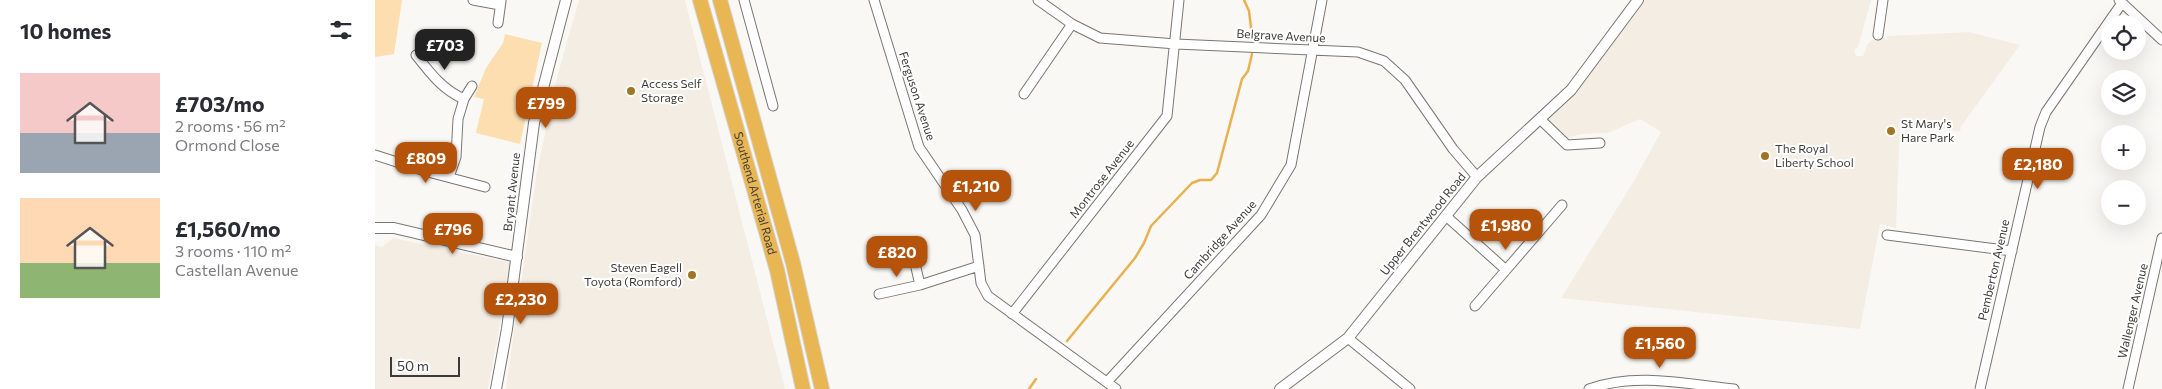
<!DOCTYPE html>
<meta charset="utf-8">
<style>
:root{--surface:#fff;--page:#f7f7f7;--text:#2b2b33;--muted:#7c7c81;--accent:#b45309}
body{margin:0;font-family:Commissioner,sans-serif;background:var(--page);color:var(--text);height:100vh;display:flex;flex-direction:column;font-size:19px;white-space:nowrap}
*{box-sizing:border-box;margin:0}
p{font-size:16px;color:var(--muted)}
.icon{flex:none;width:28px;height:28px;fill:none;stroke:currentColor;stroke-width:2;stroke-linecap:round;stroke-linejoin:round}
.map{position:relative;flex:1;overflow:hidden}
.drawer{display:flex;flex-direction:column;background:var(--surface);width:375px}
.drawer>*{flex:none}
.fabs{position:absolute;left:1726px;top:15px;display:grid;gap:10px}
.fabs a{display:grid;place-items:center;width:45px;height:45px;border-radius:50%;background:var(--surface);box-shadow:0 5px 20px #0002;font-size:25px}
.scale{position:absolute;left:15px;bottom:12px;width:70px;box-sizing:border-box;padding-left:5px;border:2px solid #3c3b3a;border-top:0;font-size:14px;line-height:18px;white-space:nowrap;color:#3c3b3a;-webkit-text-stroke:4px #fff;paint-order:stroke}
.price{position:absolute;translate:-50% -42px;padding:0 11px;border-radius:10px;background:var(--accent);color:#fff;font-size:16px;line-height:32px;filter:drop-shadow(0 1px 2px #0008)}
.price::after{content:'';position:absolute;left:50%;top:30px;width:15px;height:11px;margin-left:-8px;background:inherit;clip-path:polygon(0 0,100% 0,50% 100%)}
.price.current{background:#222;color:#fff}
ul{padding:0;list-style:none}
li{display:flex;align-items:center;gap:15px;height:125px;padding:0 20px}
li span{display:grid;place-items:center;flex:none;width:140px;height:100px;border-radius:0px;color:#555}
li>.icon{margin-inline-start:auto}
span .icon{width:60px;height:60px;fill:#fffc;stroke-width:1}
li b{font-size:21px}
h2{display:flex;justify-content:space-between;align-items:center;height:60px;padding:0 20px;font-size:21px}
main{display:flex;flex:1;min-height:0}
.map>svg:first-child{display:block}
.built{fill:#f4ede3}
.green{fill:#fcdeb0}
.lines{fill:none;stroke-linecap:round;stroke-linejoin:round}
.stream{stroke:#e8b14f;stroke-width:2.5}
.minor-casing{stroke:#797774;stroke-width:11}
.tertiary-casing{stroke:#797774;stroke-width:12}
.trunk-casing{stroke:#d4d4d4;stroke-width:16}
.minor{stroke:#fff;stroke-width:9}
.tertiary{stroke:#fff;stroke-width:10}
.trunk{stroke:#e8b652;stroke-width:14}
.poi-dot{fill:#a07625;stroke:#fff;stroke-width:2}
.labels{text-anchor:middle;stroke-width:4;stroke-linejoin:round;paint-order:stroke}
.street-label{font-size:12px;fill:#3c3b3a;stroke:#fff}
.poi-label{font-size:12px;fill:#3c3b3a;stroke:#fff;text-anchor:start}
</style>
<main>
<section class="drawer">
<h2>10 homes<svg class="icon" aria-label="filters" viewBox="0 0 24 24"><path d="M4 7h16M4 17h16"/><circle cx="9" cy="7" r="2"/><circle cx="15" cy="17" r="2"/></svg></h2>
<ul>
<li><span style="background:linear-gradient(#f6c9c9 60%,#9aa5b1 0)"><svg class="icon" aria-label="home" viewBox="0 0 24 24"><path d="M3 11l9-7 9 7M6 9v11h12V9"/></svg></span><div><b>£703/mo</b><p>2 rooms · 56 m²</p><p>Ormond Close</p></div></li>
<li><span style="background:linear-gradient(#ffd9b3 65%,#8fb573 0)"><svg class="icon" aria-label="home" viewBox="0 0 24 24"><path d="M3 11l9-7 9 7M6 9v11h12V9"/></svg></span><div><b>£1,560/mo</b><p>3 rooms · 110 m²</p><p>Castellan Avenue</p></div></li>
</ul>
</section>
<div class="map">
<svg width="1787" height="389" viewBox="0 0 1787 389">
<rect width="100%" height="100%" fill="#faf8f4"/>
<path class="built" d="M204 0H310L410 389H131L161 177 182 77Z
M1263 0H1496L1483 47 1479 50 1481 56H1488L1492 45 1497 40 1511 38 1512 36 1594 32 1645 45 1585 128 1586 132 1557 126 1525 125 1521 228 1505 224 1485 329 1186 298 1256 186 1286 132 1265 119 1233 133 1206 134 1188 139 1165 119 1196 90Z
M18 238 138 263 134 275 113 389H0V245L7 247Z"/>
<path class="green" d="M0 0H27L19 54 0 57Z
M130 34 167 43 145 144 101 133 109 99 99 97 111 68 128 43Z"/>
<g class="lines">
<path class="stream" d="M869 0 874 11 877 36
M692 341 760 258 769 243 776 226 817 183 825 180H836L842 173 867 79 873 71 877 54
M654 389 661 379"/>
<defs>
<path id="minor" d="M98 0 125 5
M369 0 398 106
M499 0 544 147 587 210 600 235 606 283 613 296 741 389
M663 0 697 24 725 38 801 44 983 52 1009 61 1030 80 1078 149 1102 177
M1744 0 1787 40
M123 23 126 1
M1503 35 1508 0
M41 55C55 73 68 90 89 99
M649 94 697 24
M1165 119 1192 145 1225 143
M0 155 53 172 110 187
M74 177 81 157 83 119 89 99 97 86
M1071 216 1131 270 1187 205
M1512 235 1637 251
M535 242 545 285 604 266
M504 294 545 285
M1100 306 1131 270
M637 314 792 116 804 0
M973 338 1035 389
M732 382 886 215 916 165 947 0
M1214 389C1261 372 1311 384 1359 389
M1605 389 1665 127 1671 112 1747 3
M1753 389 1787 238"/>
<path id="tertiary" d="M0 228H19L142 257
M121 389 132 329 159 123 191 0
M905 389 973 338 1102 177 1196 90 1263 0"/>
<g id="trunk">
<path id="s1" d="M325 0 402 270 428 389"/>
<path d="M345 0 418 263 447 389"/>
</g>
</defs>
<use href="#minor" class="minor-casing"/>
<use href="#tertiary" class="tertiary-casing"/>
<use href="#trunk" class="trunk-casing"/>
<use href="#minor" class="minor"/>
<use href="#tertiary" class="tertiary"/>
<use href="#trunk" class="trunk"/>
</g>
<g class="poi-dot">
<circle cx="256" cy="91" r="5"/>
<circle cx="1516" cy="131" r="5"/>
<circle cx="1390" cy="156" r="5"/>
<circle cx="317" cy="275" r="5"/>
</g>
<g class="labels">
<g class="street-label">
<text transform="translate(906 36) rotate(3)" y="4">Belgrave Avenue</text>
<text transform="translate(542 96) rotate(72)" y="4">Ferguson Avenue</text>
<text transform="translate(727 179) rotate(-52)" y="4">Montrose Avenue</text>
<text transform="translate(137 192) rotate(-84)" y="4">Bryant Avenue</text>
<text dy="4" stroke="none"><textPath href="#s1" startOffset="201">Southend Arterial Road</textPath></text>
<text transform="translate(1048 224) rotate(-51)" y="4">Upper Brentwood Road</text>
<text transform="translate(845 240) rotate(-48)" y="4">Cambridge Avenue</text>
<text transform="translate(1619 270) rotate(-77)" y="4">Pemberton Avenue</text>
<text transform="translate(1758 311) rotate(-77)" y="4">Wallenger Avenue</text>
</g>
<g class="poi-label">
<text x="266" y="88">Access Self<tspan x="266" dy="14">Storage</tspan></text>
<text x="1526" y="128">St Mary's<tspan x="1526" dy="14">Hare Park</tspan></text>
<text x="1400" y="153">The Royal<tspan x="1400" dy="14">Liberty School</tspan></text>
<text x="307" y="272" text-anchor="end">Steven Eagell<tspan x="307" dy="14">Toyota (Romford)</tspan></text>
</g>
</g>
</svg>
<div class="fabs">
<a><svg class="icon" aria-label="locate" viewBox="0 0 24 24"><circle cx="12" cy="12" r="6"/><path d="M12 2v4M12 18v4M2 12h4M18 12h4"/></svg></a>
<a><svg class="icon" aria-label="layers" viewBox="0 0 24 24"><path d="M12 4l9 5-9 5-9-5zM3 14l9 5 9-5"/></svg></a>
<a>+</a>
<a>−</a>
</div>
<div class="scale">50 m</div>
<b class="price current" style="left:70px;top:71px">£703</b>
<b class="price" style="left:171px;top:129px">£799</b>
<b class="price" style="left:51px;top:184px">£809</b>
<b class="price" style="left:1663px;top:190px">£2,180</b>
<b class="price" style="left:601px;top:212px">£1,210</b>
<b class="price" style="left:1131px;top:251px">£1,980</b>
<b class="price" style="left:78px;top:255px">£796</b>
<b class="price" style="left:522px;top:278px">£820</b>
<b class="price" style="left:146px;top:325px">£2,230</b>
<b class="price" style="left:1285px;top:369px">£1,560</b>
</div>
</main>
